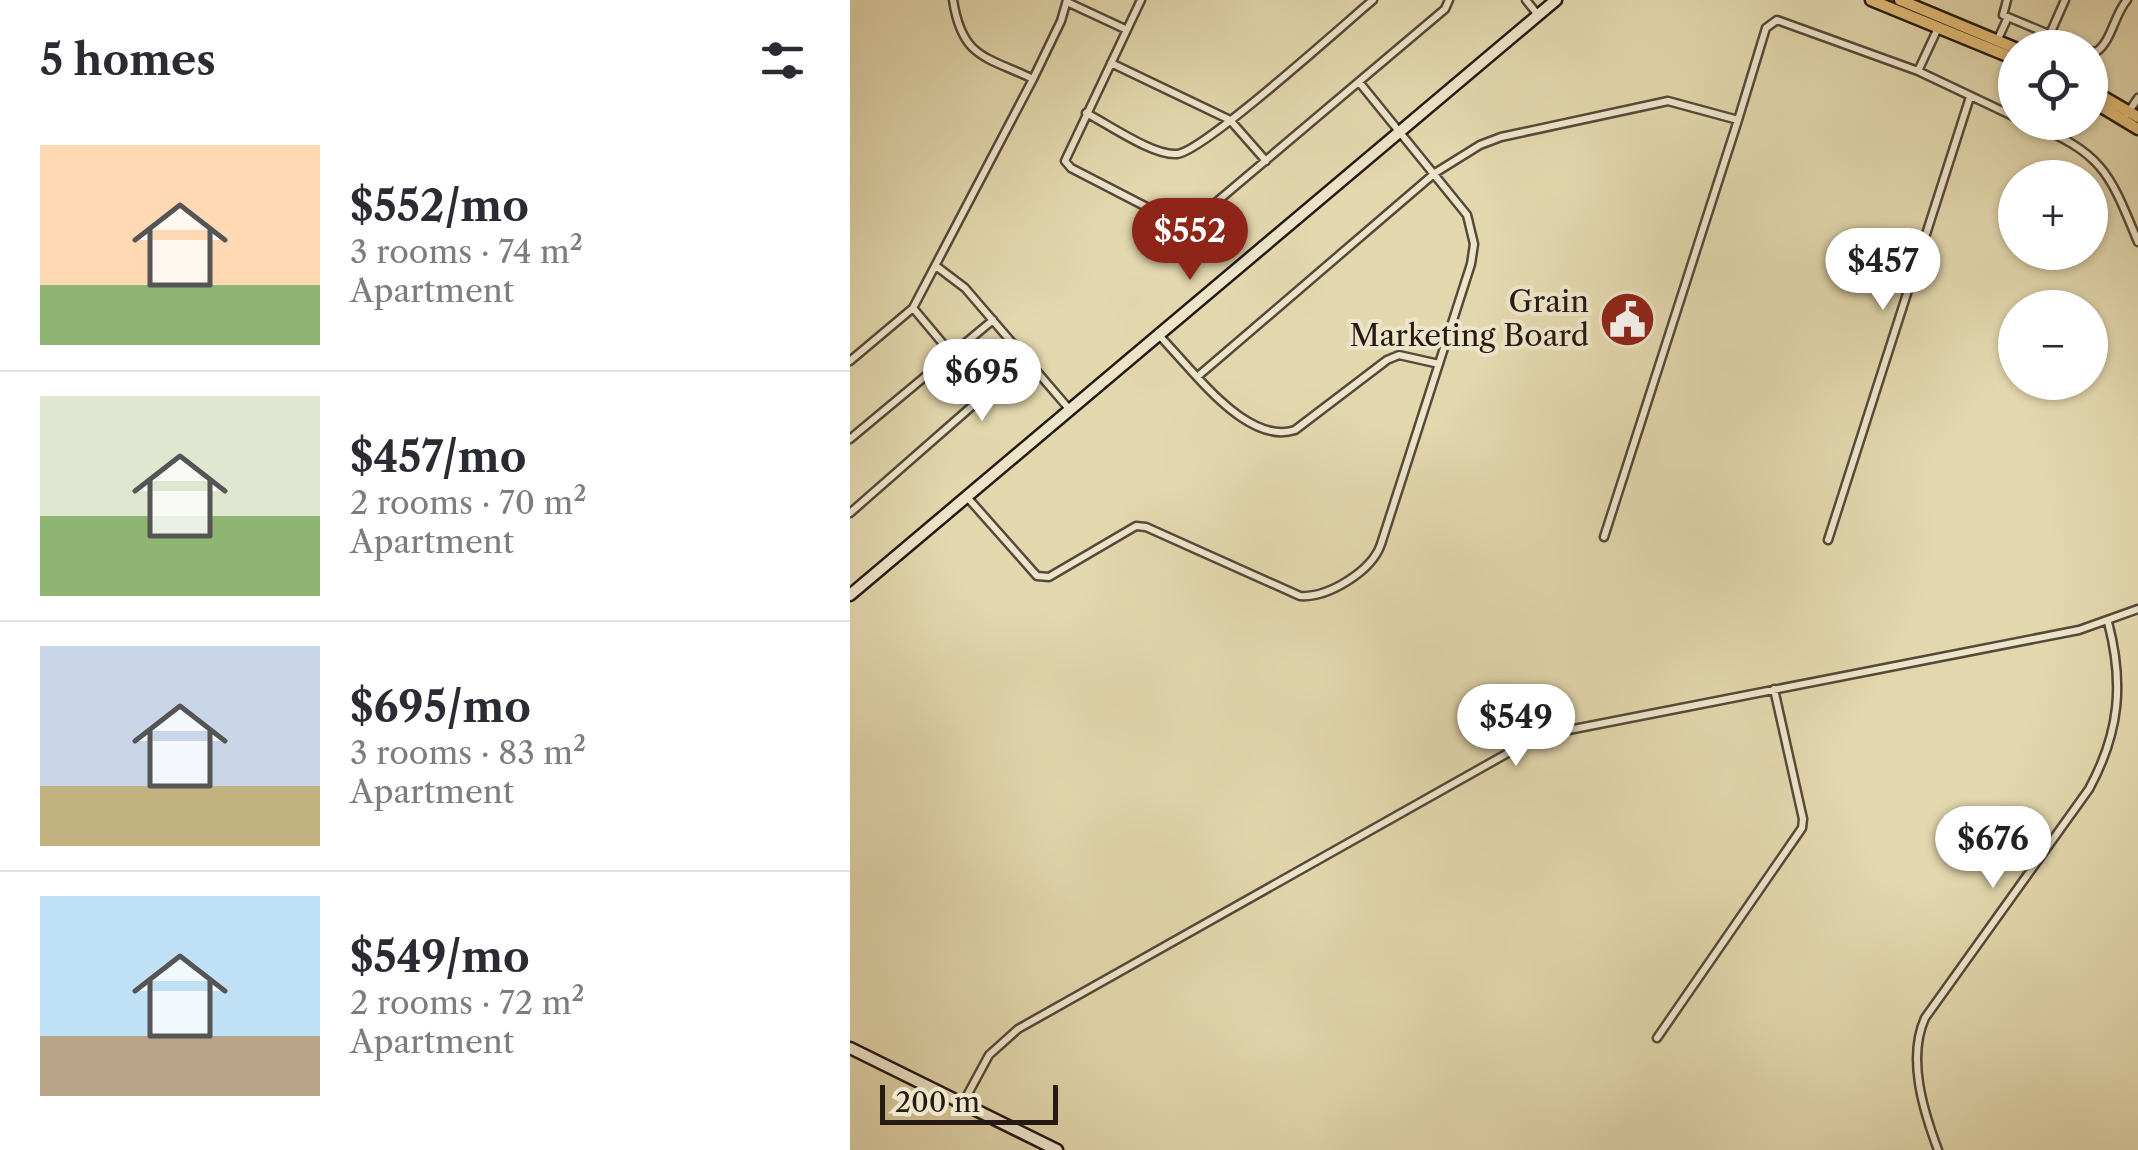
<!DOCTYPE html>
<meta charset="utf-8">
<style>
:root{--surface:#fff;--page:#f2f2f3;--text:#2b2b33;--muted:#7c7c81;--line:#e1e1e2;--accent:#8f2418}
body{margin:0;font-family:"Libre Caslon Text",serif;background:var(--page);color:var(--text);height:100vh;display:flex;flex-direction:column;font-size:38px;white-space:nowrap}
*{box-sizing:border-box;margin:0}
p{font-size:32px;color:var(--muted)}
.icon{flex:none;width:55px;height:55px;fill:none;stroke:currentColor;stroke-width:2;stroke-linecap:round;stroke-linejoin:round}
.map{position:relative;flex:1;overflow:hidden}
.details{display:flex;flex-direction:column;background:var(--surface);width:850px}
.details>*{flex:none}
.tools{position:absolute;left:1148px;top:30px;display:grid;gap:20px}
.tools a{display:grid;place-items:center;width:110px;height:110px;border-radius:50%;background:var(--surface);box-shadow:0 2px 8px #0004;font-size:50px}
.scale{position:absolute;left:30px;bottom:25px;width:178px;box-sizing:border-box;padding-left:10px;border:5px solid #261a13;border-top:0;font-size:28px;line-height:35px;white-space:nowrap;color:#261a13;-webkit-text-stroke:8px #ede5ca;paint-order:stroke}
.price{position:absolute;translate:-50% -85px;padding:0 22px;border-radius:35px;background:#fff;color:#222;font-size:32px;line-height:65px;filter:drop-shadow(0 2px 5px #0008)}
.price::after{content:'';position:absolute;left:50%;top:60px;width:30px;height:22px;margin-left:-15px;background:inherit;clip-path:polygon(0 0,100% 0,50% 100%)}
.price.selected{background:var(--accent);color:#fff}
ul{padding:0;list-style:none}
li{display:flex;align-items:center;gap:30px;height:250px;padding:0 40px}
li+li{border-top:2px solid var(--line)}
li span{display:grid;place-items:center;flex:none;width:280px;height:200px;border-radius:0px;color:#555}
li>.icon{margin-inline-start:auto}
span .icon{width:120px;height:120px;fill:#fffc;stroke-width:1}
li b{font-size:42px}
h2{display:flex;justify-content:space-between;align-items:center;height:120px;padding:0 40px;font-size:42px}
main{display:flex;flex:1;min-height:0}
.map>svg:first-child{display:block}
.lines{fill:none;stroke-linecap:round;stroke-linejoin:round}
.street-casing{stroke:#55493a;stroke-width:11}
.secondary-casing{stroke:#261a13;stroke-width:15}
.primary-casing{stroke:#261a13;stroke-width:15}
.street{stroke:#ede5ca;stroke-width:6}
.secondary{stroke:#ede5ca;stroke-width:10}
.primary{stroke:#e2bc76;stroke-width:10}
.labels{text-anchor:middle;stroke-width:8;stroke-linejoin:round;paint-order:stroke}
.poi-label{font-size:30px;fill:#261a13;stroke:#ede5ca;text-anchor:end}
</style>
<main>
<section class="details">
<h2>5 homes<svg class="icon" aria-label="filters" viewBox="0 0 24 24"><path d="M4 7h16M4 17h16"/><circle cx="9" cy="7" r="2"/><circle cx="15" cy="17" r="2"/></svg></h2>
<ul>
<li><span style="background:linear-gradient(#ffd9b3 70%,#8fb573 0)"><svg class="icon" aria-label="home" viewBox="0 0 24 24"><path d="M3 11l9-7 9 7M6 9v11h12V9"/></svg></span><div><b>$552/mo</b><p>3 rooms · 74 m²</p><p>Apartment</p></div></li>
<li><span style="background:linear-gradient(#dfe7d0 60%,#8fb573 0)"><svg class="icon" aria-label="home" viewBox="0 0 24 24"><path d="M3 11l9-7 9 7M6 9v11h12V9"/></svg></span><div><b>$457/mo</b><p>2 rooms · 70 m²</p><p>Apartment</p></div></li>
<li><span style="background:linear-gradient(#c9d6e8 70%,#c2b280 0)"><svg class="icon" aria-label="home" viewBox="0 0 24 24"><path d="M3 11l9-7 9 7M6 9v11h12V9"/></svg></span><div><b>$695/mo</b><p>3 rooms · 83 m²</p><p>Apartment</p></div></li>
<li><span style="background:linear-gradient(#bfe0f5 70%,#b9a48a 0)"><svg class="icon" aria-label="home" viewBox="0 0 24 24"><path d="M3 11l9-7 9 7M6 9v11h12V9"/></svg></span><div><b>$549/mo</b><p>2 rooms · 72 m²</p><p>Apartment</p></div></li>
</ul>
</section>
<div class="map">
<svg width="1288" height="1150" viewBox="0 0 1288 1150">
<rect width="100%" height="100%" fill="#e3d7ad"/>
<filter id="stains"><feTurbulence type="fractalNoise" baseFrequency=".002" numOctaves="4"/><feColorMatrix values="0 0 0 0 .2 0 0 0 0 .09 0 0 0 0 .02 0 0 0 .5 -.17"/></filter>
<radialGradient id="worn" r=".72"><stop offset=".6" stop-color="#630" stop-opacity="0"/><stop offset="1" stop-color="#630" stop-opacity=".3"/></radialGradient>
<g class="lines">
<defs>
<path id="street" d="M103 0C112 58 135 56 183 79
M291 0 215 161 221 168 312 215 336 219 357 210 595 9 599 0
M676 0 688 15
M1157 0 1153 15 1232 48
M217 2 275 29
M1200 34 1215 0
M1147 41 1158 17
M1240 51 1246 52C1262 41 1264 15 1277 0
M261 63 380 120 416 161
M1068 71 1088 28
M236 113C258 124 303 156 327 154 353 152 493 25 523 0
M1277 114 1288 98
M1179 122C1253 155 1258 169 1288 242
M86 266 115 288 220 410
M309 335 347 377 585 173 630 145 651 137 818 101 888 120 916 28 927 20 1068 71 1165 117
M0 361 63 308 183 79 211 21 217 0
M347 377C369 401 409 442 445 430L537 360 549 355 589 364
M0 439 143 320
M117 497 187 576 199 577 286 526 296 527 450 596C478 598 522 571 531 544L621 264 624 244 617 215 509 82
M0 513 129 400 130 389 126 383 63 308
M754 537 888 120
M978 540 1120 97
M807 1038 952 828 953 819 924 689
M113 1103 139 1055 168 1029 688 736 1229 630 1288 609
M1088 1150C1073 1110 1057 1058 1075 1018L1239 789C1270 732 1274 683 1258 622"/>
<path id="secondary" d="M0 595 706 0
M0 1048 207 1150"/>
<path id="primary" d="M1021 0 1165 59
M1050 0 1165 48
M1240 89 1288 117
M1240 100 1288 129"/>
</defs>
<use href="#street" class="street-casing"/>
<use href="#secondary" class="secondary-casing"/>
<use href="#primary" class="primary-casing"/>
<use href="#street" class="street"/>
<use href="#secondary" class="secondary"/>
<use href="#primary" class="primary"/>
</g>
<defs>
<symbol id="civic-disc" viewBox="-11 -11 22 22"><circle r="9.5" fill="#8f2418" stroke="#ede5ca"/><path d="M-.6-6.5H3V-4.5H.6V-3L4-1V1h2V6H-6V1h2V-1L-.6-3ZM-1.2 2.5V6h2.4V2.5Z" fill="#fff"/></symbol>
</defs>
<g fill-rule="evenodd">
<use href="#civic-disc" x="746" y="288" width="63" height="63"/>
</g>
<g class="labels">
<g class="poi-label">
<text x="739" y="312">Grain<tspan x="739" dy="34">Marketing Board</tspan></text>
</g>
</g>
<rect width="100%" height="100%" filter="url(#stains)"/>
<rect width="100%" height="100%" fill="url(#worn)"/>
</svg>
<div class="tools">
<a><svg class="icon" aria-label="locate" viewBox="0 0 24 24"><circle cx="12" cy="12" r="6"/><path d="M12 2v4M12 18v4M2 12h4M18 12h4"/></svg></a>
<a>+</a>
<a>−</a>
</div>
<div class="scale">200 m</div>
<b class="price selected" style="left:340px;top:283px">$552</b>
<b class="price" style="left:1033px;top:313px">$457</b>
<b class="price" style="left:132px;top:424px">$695</b>
<b class="price" style="left:666px;top:769px">$549</b>
<b class="price" style="left:1143px;top:891px">$676</b>
</div>
</main>
